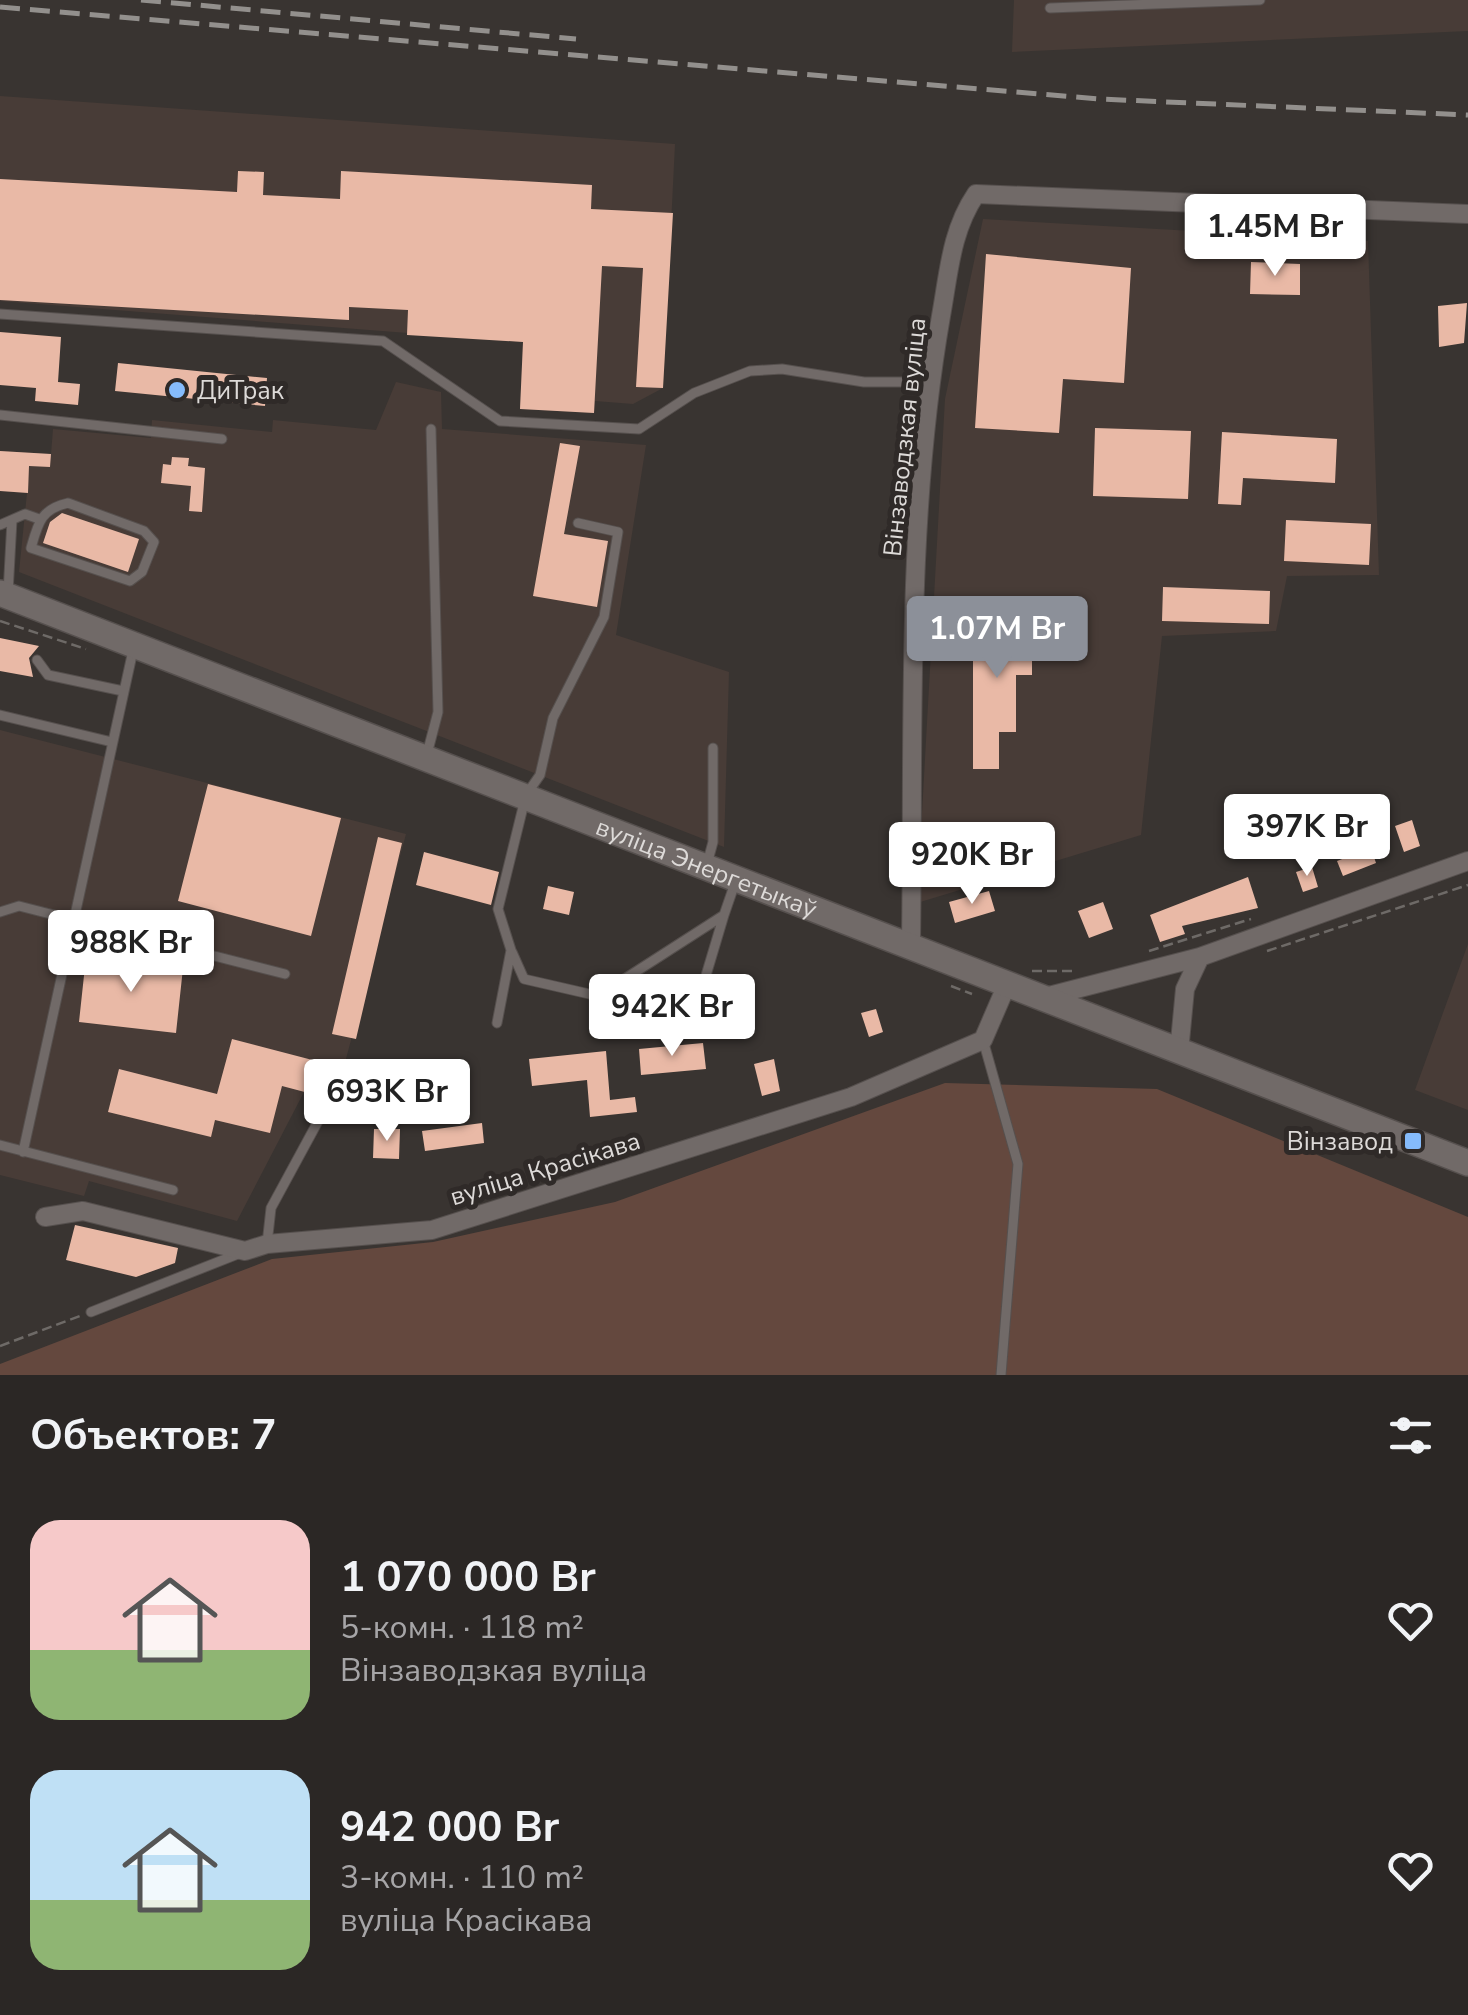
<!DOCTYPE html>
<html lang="ru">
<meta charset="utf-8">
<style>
:root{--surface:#2b2725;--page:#332f2d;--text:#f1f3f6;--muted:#a6a5a7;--accent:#8c9099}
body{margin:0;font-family:"Nunito Sans",sans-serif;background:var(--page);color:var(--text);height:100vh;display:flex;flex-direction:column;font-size:38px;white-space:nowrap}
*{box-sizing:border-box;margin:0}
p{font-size:32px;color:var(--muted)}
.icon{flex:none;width:55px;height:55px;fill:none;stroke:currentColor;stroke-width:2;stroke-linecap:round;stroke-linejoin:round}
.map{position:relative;height:1375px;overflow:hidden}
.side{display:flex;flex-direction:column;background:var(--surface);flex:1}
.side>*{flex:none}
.price{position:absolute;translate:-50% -85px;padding:0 22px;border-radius:10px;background:#fff;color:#222;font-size:32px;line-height:65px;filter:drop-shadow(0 2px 5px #0008)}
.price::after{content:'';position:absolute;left:50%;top:60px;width:30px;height:22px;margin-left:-15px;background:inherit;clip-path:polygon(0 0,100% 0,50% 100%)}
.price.selected{background:var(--accent);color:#fff}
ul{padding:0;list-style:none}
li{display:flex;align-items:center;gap:30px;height:250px;padding:0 30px}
li span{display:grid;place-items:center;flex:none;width:280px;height:200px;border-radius:30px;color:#555}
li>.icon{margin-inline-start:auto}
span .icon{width:120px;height:120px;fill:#fffc;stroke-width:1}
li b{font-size:42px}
h2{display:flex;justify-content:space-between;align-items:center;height:120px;padding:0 30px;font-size:42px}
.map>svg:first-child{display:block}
.built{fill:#483c37}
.green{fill:#64483e}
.building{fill:#e9b9a6}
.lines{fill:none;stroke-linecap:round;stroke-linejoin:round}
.lane-casing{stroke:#56504e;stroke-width:11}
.street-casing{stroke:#56504e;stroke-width:20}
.secondary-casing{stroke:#56504e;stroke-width:28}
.path{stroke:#6e6a67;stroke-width:2.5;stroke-dasharray:10 5;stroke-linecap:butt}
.lane{stroke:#716a68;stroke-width:9}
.street{stroke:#716a68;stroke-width:18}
.secondary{stroke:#716a68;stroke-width:25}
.rail{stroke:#93908d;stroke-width:5;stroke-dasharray:20 10;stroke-linecap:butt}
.poi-dot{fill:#85bbfb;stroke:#2f2a28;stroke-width:4}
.labels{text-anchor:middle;stroke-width:10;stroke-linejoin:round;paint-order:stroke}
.poi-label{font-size:25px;fill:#dddad8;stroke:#2f2a28;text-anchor:start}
.street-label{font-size:25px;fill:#dddad8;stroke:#2f2a28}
</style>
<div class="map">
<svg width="1468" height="1375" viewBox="0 0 1468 1375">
<rect width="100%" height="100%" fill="#393431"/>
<path class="built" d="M1014 0H1468V31L1012 52Z
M0 96 675 144 663 388 633 404 595 401 594 413 520 409 523 342 0 301Z
M983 219 1368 241 1379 575 1287 576 1276 631 1162 636 1141 835 917 903 945 399Z
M396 382 441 392 442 429 646 445 616 635 729 672 724 847 19 572 27 493 0 491V451L51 454 53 429 151 438 152 420 272 432 273 420 376 430Z
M0 730 406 834 335 1100 304 1092 237 1221 89 1181 84 1196 0 1175Z
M1468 944V1110L1415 1090Z"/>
<path class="green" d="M945 1083 1157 1089 1468 1217V1375H0V1364L272 1259 433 1242 615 1202Z"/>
<path class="building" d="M238 171 264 172 263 195 340 199 341 171 592 185 591 209 673 213 663 388 636 387 643 268 602 266 594 413 520 409 523 342 407 335 408 310 349 307V320L0 300V179L237 192Z
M986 254 1131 268 1124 383 1063 379 1059 433 975 428Z
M1251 262 1300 264V295L1250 294Z
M1467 303 1464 343 1439 347 1438 306Z
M0 332 61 337 58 382 80 384 78 405 35 401 36 388 0 385Z
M118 363 267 378 265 406 115 391Z
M1095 428 1191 431 1188 499 1093 496Z
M1222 432 1337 439 1335 483 1243 478 1241 505 1218 504Z
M560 443 580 446 564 534 608 541 597 607 533 596Z
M0 451 51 454 50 467 29 466 28 493 0 491Z
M172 457 189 458 188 466 205 468 202 512 189 511 191 486 161 483 163 464 171 465Z
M62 513 139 539 128 572 43 543 50 522Z
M1286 520 1371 524 1369 565 1284 561Z
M1163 587 1270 591 1269 624 1162 621Z
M973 617H1032V675H1016V732H999V769H973Z
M0 638 39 646 29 658 33 677 0 671Z
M208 784 341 818 311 936 178 901Z
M1412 820 1420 846 1404 852 1395 826Z
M378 837 402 843 356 1039 332 1034Z
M1371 848 1376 863 1343 876 1337 861Z
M424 852 499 872 491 905 416 885Z
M1312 867 1318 887 1303 892 1296 872Z
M1248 877 1258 908 1182 926 1185 934 1160 942 1150 915Z
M548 886 574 892 569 915 543 909Z
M989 891 995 911 955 923 949 902Z
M1103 902 1113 929 1089 938 1078 911Z
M86 957 183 968 176 1033 79 1022Z
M876 1009 883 1032 869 1037 861 1013Z
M232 1039 343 1068 335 1100 282 1086 270 1133 215 1120 211 1137 108 1112 119 1069 217 1094Z
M703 1043 706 1069 641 1075 639 1049Z
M606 1051 610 1100 635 1097 637 1112 590 1117 587 1080 532 1086 529 1059Z
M774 1059 780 1091 762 1096 754 1064Z
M482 1123 484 1143 425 1151 422 1131Z
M374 1129H400L399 1159 373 1158Z
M75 1225 178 1248 175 1263 136 1277 66 1260Z"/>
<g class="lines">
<defs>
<path id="lane" d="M1050 8 1260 0
M0 314 383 341 500 421 639 429 694 393 750 371 782 369 864 382H929
M0 415 222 439
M68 503 144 531 154 542 142 572 130 581 31 548C38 523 41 509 68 503Z
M0 525 25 514 39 519
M8 593 12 520
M37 660 48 675 123 691
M0 715 112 742
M427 754 438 712 431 429
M707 864 713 842V748
M0 912 19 906 285 974
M512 952 524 979 598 996 724 915 735 883
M497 1023 511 950 498 909 526 795 540 775 553 718 604 617 618 532 578 523
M710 1031 704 982 724 915
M983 1040 1018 1164 1001 1375
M0 1145 173 1190
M23 1152 134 646
M267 1244 271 1208 322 1114 347 1108
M91 1312 238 1254"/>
<path id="street" d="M911 943C914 735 905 522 941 316 949 272 951 231 976 194L1468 214
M1045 997 1200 957 1468 861
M1179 1052 1185 989 1200 957
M45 1217 83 1211 245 1251 267 1244 432 1230 851 1097 983 1040 1008 982"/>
<g id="secondary">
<path id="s1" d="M0 593 1468 1163"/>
</g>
</defs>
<use href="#lane" class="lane-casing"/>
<use href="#street" class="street-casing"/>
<use href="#secondary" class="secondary-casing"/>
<path class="path" d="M0 621 86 649
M1149 951 1251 919
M1267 951 1468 885
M1032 971H1074
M951 986 972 994
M0 1346 80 1316"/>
<use href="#lane" class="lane"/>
<use href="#street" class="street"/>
<use href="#secondary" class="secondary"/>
<path class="rail" d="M141 0 576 39
M0 7 1099 99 1468 115"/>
</g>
<g class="poi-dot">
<circle cx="177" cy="390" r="10"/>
<rect x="1403" y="1131" width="20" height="20" rx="5"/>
</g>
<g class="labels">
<g class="poi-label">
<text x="197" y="399">ДиТрак</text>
<text x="1393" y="1150" text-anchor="end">Вінзавод</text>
</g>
<g class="street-label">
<text transform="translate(904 437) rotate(-84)" y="9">Вінзаводзкая вуліца</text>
<text dy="9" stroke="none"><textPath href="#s1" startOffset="758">вуліца Энергетыкаў</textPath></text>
<text transform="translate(545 1168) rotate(-17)" y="9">вуліца Красікава</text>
</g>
</g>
</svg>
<b class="price" style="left:1275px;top:279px">1.45M Br</b>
<b class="price selected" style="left:997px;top:681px">1.07M Br</b>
<b class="price" style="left:1307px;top:879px">397K Br</b>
<b class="price" style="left:972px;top:907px">920K Br</b>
<b class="price" style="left:131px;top:995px">988K Br</b>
<b class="price" style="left:672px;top:1059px">942K Br</b>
<b class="price" style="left:387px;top:1144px">693K Br</b>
</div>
<section class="side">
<h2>Объектов: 7<svg class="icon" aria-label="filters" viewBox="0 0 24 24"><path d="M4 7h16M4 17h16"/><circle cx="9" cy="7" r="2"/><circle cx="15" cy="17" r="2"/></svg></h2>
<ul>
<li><span style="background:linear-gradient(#f6c9c9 65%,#8fb573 0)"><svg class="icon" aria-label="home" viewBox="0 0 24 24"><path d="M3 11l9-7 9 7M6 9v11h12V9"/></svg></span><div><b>1 070 000 Br</b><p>5-комн. · 118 m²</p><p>Вінзаводзкая вуліца</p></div><svg class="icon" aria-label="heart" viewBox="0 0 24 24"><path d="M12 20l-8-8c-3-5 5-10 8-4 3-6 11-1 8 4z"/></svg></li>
<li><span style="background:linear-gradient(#bfe0f5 65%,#8fb573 0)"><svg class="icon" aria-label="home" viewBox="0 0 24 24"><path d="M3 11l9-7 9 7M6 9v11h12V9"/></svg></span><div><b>942 000 Br</b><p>3-комн. · 110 m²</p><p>вуліца Красікава</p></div><svg class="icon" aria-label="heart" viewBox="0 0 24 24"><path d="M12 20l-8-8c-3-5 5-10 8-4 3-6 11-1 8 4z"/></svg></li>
</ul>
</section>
